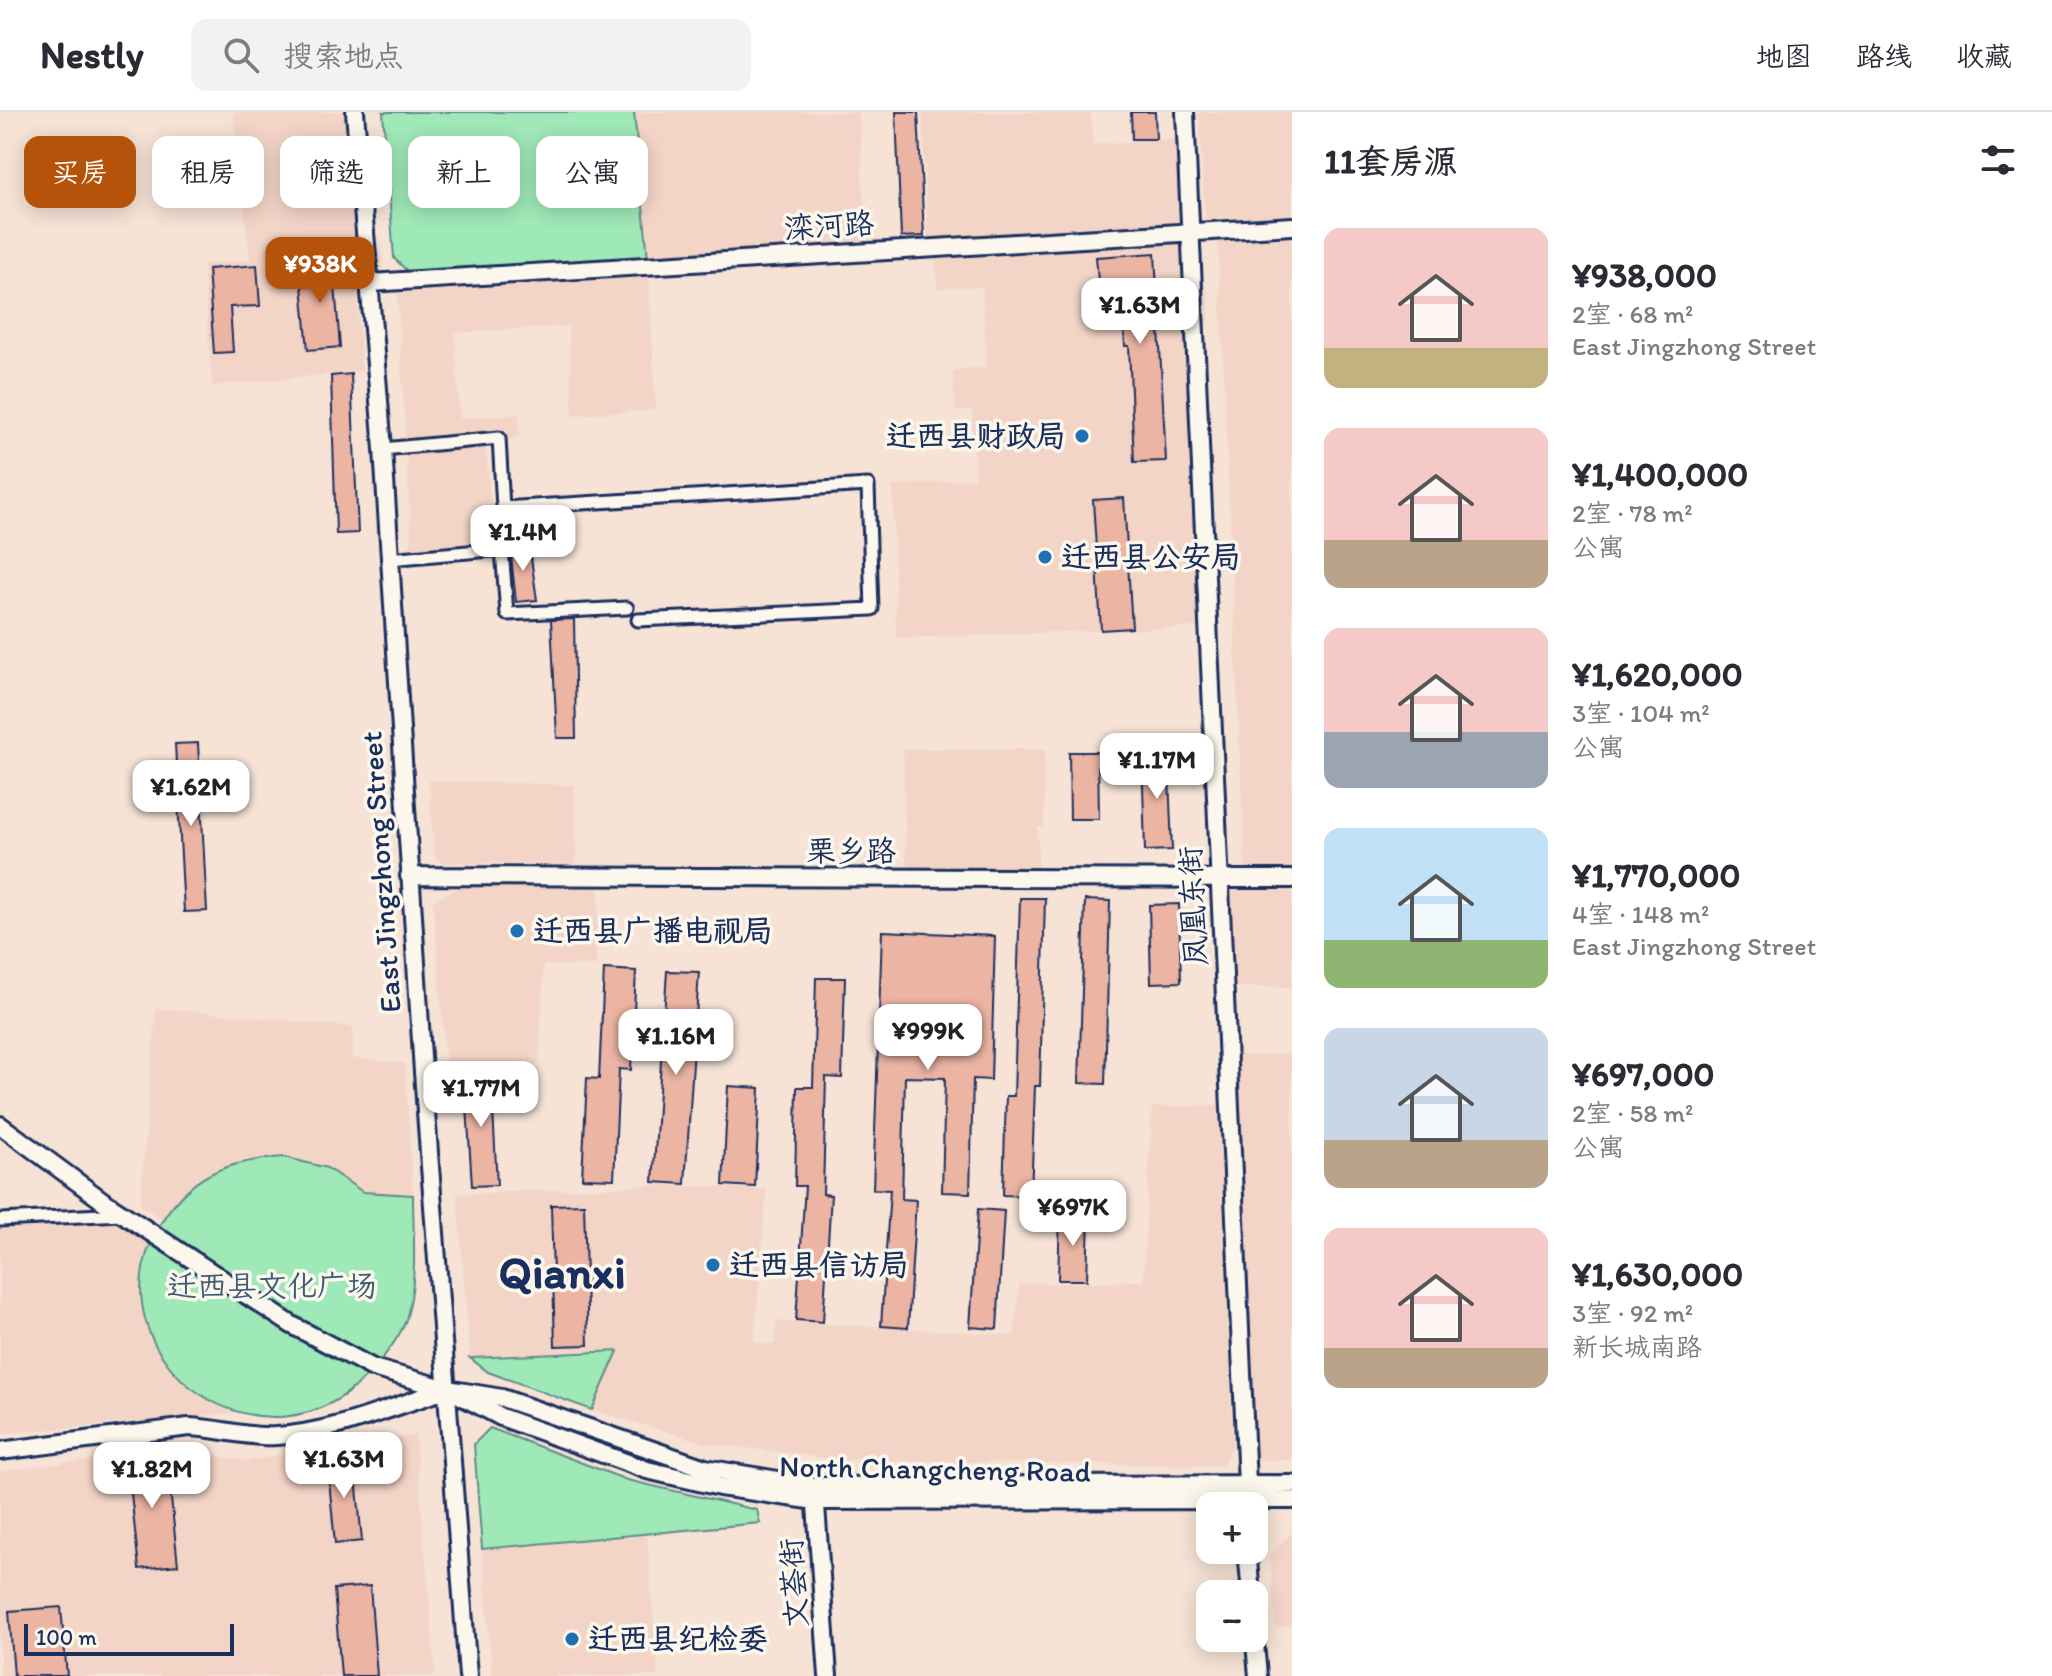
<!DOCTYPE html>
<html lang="zh">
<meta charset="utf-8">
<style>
:root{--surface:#fff;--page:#f2f2f3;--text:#2b2b33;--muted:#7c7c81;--line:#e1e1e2;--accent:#b45309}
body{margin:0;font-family:Itim,"LXGW WenKai TC",sans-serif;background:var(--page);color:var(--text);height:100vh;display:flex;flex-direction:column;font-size:30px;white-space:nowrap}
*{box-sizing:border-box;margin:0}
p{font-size:26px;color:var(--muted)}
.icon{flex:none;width:44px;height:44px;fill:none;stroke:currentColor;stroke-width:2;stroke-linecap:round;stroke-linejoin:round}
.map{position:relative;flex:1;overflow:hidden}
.sheet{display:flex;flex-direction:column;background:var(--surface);width:760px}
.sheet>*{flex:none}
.top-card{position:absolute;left:24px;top:24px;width:760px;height:72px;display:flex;gap:16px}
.buttons{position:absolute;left:1196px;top:1380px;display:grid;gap:16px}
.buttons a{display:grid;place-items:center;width:72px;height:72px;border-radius:16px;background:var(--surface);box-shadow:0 4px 20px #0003;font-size:40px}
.scale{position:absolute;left:24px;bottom:20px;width:210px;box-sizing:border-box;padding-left:8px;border:4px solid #1b2f5e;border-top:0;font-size:22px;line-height:28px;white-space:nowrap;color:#1b2f5e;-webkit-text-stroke:6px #fbf7ec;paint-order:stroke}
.price{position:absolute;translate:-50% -68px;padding:0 18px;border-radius:16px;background:#fff;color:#222;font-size:26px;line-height:52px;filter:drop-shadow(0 2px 4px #0008)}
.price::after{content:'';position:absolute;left:50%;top:48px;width:24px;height:18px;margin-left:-12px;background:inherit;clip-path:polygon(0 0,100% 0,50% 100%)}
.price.on{background:var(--accent);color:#fff}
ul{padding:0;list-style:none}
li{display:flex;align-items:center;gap:24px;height:200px;padding:0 32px}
li span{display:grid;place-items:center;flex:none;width:224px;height:160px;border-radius:16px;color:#555}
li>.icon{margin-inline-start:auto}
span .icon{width:96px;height:96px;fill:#fffc;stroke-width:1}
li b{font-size:34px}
h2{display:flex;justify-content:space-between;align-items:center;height:96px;padding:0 32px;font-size:34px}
.pill{padding:0 28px;border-radius:16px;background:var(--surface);box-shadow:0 4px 20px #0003;font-size:28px;line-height:72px}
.pill.on{background:var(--accent);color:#fff}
header{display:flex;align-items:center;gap:48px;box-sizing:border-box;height:112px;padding:0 40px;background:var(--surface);border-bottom:2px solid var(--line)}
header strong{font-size:38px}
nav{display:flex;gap:44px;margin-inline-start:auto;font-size:28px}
.search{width:560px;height:72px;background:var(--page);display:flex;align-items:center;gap:20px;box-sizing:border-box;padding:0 28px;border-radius:16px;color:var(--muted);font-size:30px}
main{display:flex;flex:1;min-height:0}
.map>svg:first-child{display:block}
.built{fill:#f3d5c7}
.green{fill:#9fe8b7;stroke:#5d8c8a;stroke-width:2}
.building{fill:#ecb4a3;stroke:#1b2f5e;stroke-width:2}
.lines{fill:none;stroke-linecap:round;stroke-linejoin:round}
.street-casing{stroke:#1b2f5e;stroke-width:17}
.secondary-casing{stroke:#1b2f5e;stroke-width:22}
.street{stroke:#fbf7ec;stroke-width:11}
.secondary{stroke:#fbf7ec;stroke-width:16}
.poi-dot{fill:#1f6fb2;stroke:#fbf7ec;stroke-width:3}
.labels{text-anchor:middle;stroke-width:7;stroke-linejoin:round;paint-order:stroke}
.street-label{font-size:30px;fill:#1b2f5e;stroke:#fbf7ec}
.poi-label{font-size:30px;font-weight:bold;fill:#1b2f5e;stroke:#fbf7ec;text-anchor:start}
.park-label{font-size:30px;fill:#3c5d74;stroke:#fbf7ec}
.town-label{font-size:46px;font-weight:bold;fill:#1b2f5e;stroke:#fbf7ec}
</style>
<header>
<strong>Nestly</strong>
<div class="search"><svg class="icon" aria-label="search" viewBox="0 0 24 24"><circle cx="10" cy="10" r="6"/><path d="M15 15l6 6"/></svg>搜索地点</div>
<nav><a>地图</a><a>路线</a><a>收藏</a></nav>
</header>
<main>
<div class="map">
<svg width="1292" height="1564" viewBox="0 0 1292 1564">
<rect width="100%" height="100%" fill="#f6e3d6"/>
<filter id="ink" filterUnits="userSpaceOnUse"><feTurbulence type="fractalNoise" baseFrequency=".0125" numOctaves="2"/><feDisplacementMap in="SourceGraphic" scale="16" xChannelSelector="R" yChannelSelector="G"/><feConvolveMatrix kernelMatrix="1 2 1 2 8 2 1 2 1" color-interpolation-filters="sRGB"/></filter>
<g filter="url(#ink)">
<path class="built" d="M233 0H346L362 259 212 274 203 152 250 148Z
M634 0H859L866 133 648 146Z
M922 0H1091L1093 32 1178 27 1183 115 928 130Z
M1199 0H1292V103L1205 107Z
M1292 126V759L1245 760 1218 130Z
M1183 131 1199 515 896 526 893 374 975 367 972 299H955L953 258 987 255 982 175 937 176 936 147Z
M649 165 656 298 573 303 568 214 455 221 460 306 519 302 520 324 486 335 494 432 412 439 397 181Z
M903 637H1045L1044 715H1038V757L906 755Z
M429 668 575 673 576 752 440 751 434 743Z
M462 774 599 775 596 854 544 853 539 952 446 951 433 789Z
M1292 777V875H1234L1230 778Z
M156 896 353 915 352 946 405 951 413 1083 363 1080 327 1056 284 1045 242 1048 171 1093 163 1108 140 1093Z
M1292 942V1348H1253L1237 943Z
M1219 993 1233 1334 1221 1354 840 1348 705 1331 592 1298 617 1239 470 1246 457 1082 664 1073 767 1077 754 1230 775 1232 777 1209 1014 1223 1019 1172 1143 1169 1152 995Z
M118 1108 150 1130 142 1172 148 1214 167 1252 197 1282 234 1301 0 1322V1115Z
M415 1323 436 1564H0V1359L182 1337 244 1349Z
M1292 1420V1514L1276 1516 1269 1444Z
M647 1424 658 1564H492L482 1437Z"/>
<path class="green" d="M383 0H634L648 146 408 160 394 146Z
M284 1045 327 1056 363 1080 413 1083C413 1122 418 1166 407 1204 403 1221 387 1241 375 1255 269 1380 83 1247 159 1114 189 1062 227 1049 284 1045Z
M618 1239 592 1298 488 1260 470 1246Z
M490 1316 627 1368 757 1398 760 1411 482 1437 474 1332Z"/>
<path class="building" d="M896 0H918L924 124 901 125Z
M1131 0H1155L1156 27H1132Z
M1155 141 1166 349 1134 350 1129 234H1125L1121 179 1099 180 1096 145Z
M333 149 340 235 308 238 300 152Z
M257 153 260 194 230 195 233 240 214 241 208 157Z
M351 262 358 421 336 422 331 264Z
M1124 386 1132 516 1101 518 1093 388Z
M529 432 537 488 516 490 510 434Z
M574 507 576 626H557L551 508Z
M198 631 207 799 184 800 175 632Z
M1168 639 1172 738 1145 739 1142 640Z
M1069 640H1098L1099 707H1070Z
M1020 786H1045L1040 974H1035L1031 1084 1003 1083 1006 984H1014Z
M1085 788 1110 789 1105 972 1079 971Z
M1179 792 1181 870 1151 871 1149 793Z
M882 819 995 824 991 968 973 967 970 1081 942 1080 945 966 905 965 902 1087 916 1088 908 1216 881 1214 890 1078 873 1077Z
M604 857 636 859 631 958 619 957 614 1067 582 1066 587 966 599 967Z
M667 859 699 860 685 1072 653 1070Z
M816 866H845L842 966 826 965 823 1082 831 1083 823 1210 796 1208 805 1074H795L797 975H813Z
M491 960 497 1073 472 1074 465 962Z
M728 974 760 976 755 1075 723 1073Z
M584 1092 588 1233 555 1234 551 1093Z
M978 1097 1004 1099 997 1217 970 1215Z
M1060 1103 1089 1104 1087 1168H1058Z
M166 1339 178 1453 139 1457 127 1343Z
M354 1344 362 1429 335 1432 327 1347Z
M370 1474 377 1564H341L334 1477Z
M61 1495 67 1564H14L9 1499Z"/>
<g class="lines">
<defs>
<path id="street" d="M383 337 499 326 503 396 868 373 872 497 638 508
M389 447 502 437 507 502 627 496
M0 1108 122 1102"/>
<path id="secondary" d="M355 0 383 337 423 960 468 1564
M1185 0 1248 1394
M370 171 1292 114
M409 764 1292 767
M0 1013 103 1089 292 1213 373 1256 447 1277 502 1286 705 1356 815 1374 1292 1372
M459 1283 501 1305 647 1358 720 1375 816 1389 1292 1388
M0 1339 189 1315C219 1316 247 1326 276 1324 333 1321 391 1295 445 1278
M815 1379 828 1564
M1247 1438 1251 1482
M1254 1521 1258 1564"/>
</defs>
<use href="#street" class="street-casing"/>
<use href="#secondary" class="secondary-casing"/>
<use href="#street" class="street"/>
<use href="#secondary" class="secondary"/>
</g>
</g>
<g class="poi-dot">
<circle cx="1082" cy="324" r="8"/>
<circle cx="1045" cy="445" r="8"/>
<circle cx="517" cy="819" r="8"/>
<circle cx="713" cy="1153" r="8"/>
<circle cx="572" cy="1527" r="8"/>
</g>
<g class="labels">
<g class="street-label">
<text transform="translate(829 114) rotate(-4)" y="10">滦河路</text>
<text x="851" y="749">栗乡路</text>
<text transform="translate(381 760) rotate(-94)" y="10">East Jingzhong Street</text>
<text transform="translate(1193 794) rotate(-93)" y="10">凤凰东街</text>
<text transform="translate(935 1357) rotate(1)" y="10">North Changcheng Road</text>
<text transform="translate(794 1471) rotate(-94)" y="10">文荟街</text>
</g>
<g class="poi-label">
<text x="1066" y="334" text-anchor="end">迁西县财政局</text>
<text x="1061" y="455">迁西县公安局</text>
<text x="533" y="829">迁西县广播电视局</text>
<text x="729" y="1163">迁西县信访局</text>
<text x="588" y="1537">迁西县纪检委</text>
</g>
<g class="park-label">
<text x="272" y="1184">迁西县文化广场</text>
</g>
<g class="town-label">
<text x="562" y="1176">Qianxi</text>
</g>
</g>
</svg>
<div class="buttons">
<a>+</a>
<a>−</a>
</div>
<div class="scale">100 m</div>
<b class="price on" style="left:320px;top:193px">¥938K</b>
<b class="price" style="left:1140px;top:234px">¥1.63M</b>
<b class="price" style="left:523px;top:461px">¥1.4M</b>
<b class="price" style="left:1157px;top:689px">¥1.17M</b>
<b class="price" style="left:191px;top:716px">¥1.62M</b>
<b class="price" style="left:928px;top:960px">¥999K</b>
<b class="price" style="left:676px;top:965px">¥1.16M</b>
<b class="price" style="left:481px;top:1017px">¥1.77M</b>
<b class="price" style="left:1073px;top:1136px">¥697K</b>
<b class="price" style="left:344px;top:1388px">¥1.63M</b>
<b class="price" style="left:152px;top:1398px">¥1.82M</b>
<div class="top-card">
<a class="pill on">买房</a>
<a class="pill">租房</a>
<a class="pill">筛选</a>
<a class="pill">新上</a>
<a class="pill">公寓</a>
</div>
</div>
<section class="sheet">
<h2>11套房源<svg class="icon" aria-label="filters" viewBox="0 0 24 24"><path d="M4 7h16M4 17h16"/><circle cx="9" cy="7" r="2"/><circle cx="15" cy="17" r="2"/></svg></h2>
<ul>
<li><span style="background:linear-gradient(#f6c9c9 75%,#c2b280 0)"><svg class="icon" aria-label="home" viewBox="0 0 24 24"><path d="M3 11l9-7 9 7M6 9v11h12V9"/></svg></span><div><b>¥938,000</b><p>2室 · 68 m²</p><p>East Jingzhong Street</p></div></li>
<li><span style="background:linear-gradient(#f6c9c9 70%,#b9a48a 0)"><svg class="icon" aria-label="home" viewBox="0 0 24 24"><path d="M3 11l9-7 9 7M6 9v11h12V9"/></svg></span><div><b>¥1,400,000</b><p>2室 · 78 m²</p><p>公寓</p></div></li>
<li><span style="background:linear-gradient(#f6c9c9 65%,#9aa5b1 0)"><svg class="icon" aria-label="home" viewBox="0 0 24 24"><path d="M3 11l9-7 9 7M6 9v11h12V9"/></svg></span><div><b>¥1,620,000</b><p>3室 · 104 m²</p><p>公寓</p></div></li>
<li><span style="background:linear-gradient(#bfe0f5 70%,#8fb573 0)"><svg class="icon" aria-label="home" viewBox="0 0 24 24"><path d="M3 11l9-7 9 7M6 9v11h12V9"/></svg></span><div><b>¥1,770,000</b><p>4室 · 148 m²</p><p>East Jingzhong Street</p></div></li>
<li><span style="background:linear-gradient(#c9d6e8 70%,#b9a48a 0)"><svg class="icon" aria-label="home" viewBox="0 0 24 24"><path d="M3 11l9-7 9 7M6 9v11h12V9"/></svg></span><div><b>¥697,000</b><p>2室 · 58 m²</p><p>公寓</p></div></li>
<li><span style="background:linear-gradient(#f6c9c9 75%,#b9a48a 0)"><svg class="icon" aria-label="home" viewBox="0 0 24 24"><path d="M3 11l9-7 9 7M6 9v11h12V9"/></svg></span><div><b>¥1,630,000</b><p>3室 · 92 m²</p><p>新长城南路</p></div></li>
</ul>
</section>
</main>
